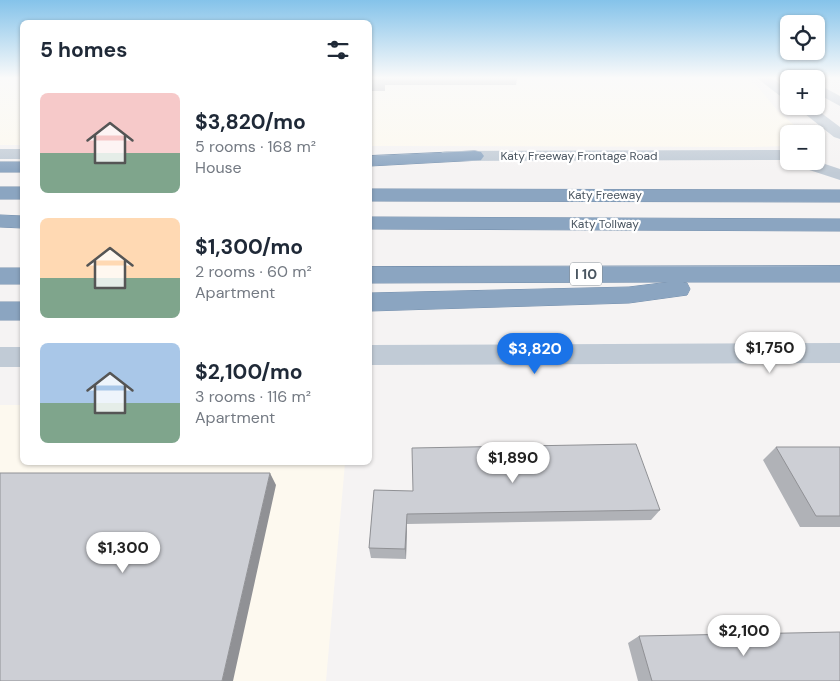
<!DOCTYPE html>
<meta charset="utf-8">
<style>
:root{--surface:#fff;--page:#f2f2f3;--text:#1f2937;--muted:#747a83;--accent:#1a73e8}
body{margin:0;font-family:"DM Sans",sans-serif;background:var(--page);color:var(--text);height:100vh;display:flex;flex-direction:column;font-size:19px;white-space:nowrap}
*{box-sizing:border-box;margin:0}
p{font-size:16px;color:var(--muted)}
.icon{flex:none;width:28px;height:28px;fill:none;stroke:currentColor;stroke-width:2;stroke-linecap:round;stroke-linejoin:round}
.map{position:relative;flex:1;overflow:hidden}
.sheet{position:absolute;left:20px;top:20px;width:352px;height:445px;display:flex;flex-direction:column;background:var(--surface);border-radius:8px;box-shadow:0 1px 4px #0004}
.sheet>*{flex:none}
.buttons{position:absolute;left:780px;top:15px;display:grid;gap:10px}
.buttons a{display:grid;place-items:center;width:45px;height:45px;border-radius:8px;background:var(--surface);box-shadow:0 1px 4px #0004;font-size:25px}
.price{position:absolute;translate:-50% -42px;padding:0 11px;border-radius:18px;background:#fff;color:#222;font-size:16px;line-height:32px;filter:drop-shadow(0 1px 2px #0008)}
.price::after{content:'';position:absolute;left:50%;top:30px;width:15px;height:11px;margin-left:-8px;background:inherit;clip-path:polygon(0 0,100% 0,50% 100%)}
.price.current{background:var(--accent);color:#fff}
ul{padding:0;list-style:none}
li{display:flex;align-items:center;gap:15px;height:125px;padding:0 20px}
li span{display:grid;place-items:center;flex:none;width:140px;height:100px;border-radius:8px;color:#555}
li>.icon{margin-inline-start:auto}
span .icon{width:60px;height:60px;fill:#fffc;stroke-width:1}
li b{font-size:21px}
h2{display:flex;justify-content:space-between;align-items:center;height:60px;padding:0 20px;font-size:21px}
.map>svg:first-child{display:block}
.commercial{fill:#fdf9ef}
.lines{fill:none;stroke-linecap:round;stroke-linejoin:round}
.motorway-casing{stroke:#7690ad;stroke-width:1}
.secondary{fill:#c1cbd6;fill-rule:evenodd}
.motorway{fill:#8ba5c1;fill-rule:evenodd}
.wall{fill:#b0b2b7}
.shaded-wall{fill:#909195}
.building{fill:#cdcfd5;stroke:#909195}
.labels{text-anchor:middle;stroke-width:4.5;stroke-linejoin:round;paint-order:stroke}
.far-street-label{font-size:12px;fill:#4a5661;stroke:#fff}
.shield{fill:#fff;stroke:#808990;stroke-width:1}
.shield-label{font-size:14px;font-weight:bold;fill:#4a5661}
</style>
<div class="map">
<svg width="840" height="681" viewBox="0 0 840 681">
<rect width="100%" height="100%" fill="#f5f3f3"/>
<path class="commercial" d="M0 78H22V145H0Z
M370 78H745L757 86 777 110 804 134H789V146L749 147 370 146Z
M0 405H22V462L345 463 326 681H0Z"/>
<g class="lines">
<defs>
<path id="motorway" d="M475 151 481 152 484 156 481 160 370 166V156Z
M0 162H22V172H0Z
M0 187H22V199H0Z
M370 189 840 190V202L370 201Z
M0 215 22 216V228L0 227Z
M370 217 840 219V231L370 229Z
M840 266V282H682L687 283 690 289 687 295 629 303 370 311V293L629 287 669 282 370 283V267Z
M0 268H22V284H0Z
M0 302H22V320H0Z"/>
</defs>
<use href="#motorway" class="motorway-casing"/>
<path class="secondary" d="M757 78H771L789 90V100L784 99Z
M816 83 840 96V106L816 93Z
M795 106H812L840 127V139L834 137Z
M0 149H22V159H0Z
M789 150V160L448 161 442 160 440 156 442 152 448 151Z
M792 161H816L840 169V180L794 165Z
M840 343V363L370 365V345Z
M0 347H22V367H0Z"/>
<use href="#motorway" class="motorway"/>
</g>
<path class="wall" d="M370 78H517L516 85H385V91H370Z
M776 447H840V527H800L763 460Z
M374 490 660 510 651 520 407 524 406 559 371 558 369 548Z
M639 636 840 681H638L628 643Z"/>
<path class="shaded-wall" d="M270 473 276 485 233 681H222Z
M407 514V524L406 559 405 549Z"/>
<path class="building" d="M370 78H384V80H370Z
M636 444 660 510 407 514 405 549 369 548 374 490 413 491 412 448Z
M776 447H840V516H816Z
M0 473H270L222 681H0Z
M840 632V681H652L639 636Z"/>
<linearGradient id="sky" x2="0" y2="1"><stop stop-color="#85c3ea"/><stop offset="0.45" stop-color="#fafafa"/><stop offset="1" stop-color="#fafafa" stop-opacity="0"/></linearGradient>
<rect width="840" height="173" fill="url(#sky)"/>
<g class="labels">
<g class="far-street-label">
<text x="579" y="160">Katy Freeway Frontage Road</text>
<text x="605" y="199">Katy Freeway</text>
<text x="605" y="228">Katy Tollway</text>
</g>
<rect class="shield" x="570" y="262.5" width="32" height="23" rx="4"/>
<g class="shield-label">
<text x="586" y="279">I 10</text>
</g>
</g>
</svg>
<div class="buttons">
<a><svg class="icon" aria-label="locate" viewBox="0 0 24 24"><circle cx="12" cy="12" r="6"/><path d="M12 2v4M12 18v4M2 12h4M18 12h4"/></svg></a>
<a>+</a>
<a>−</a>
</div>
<b class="price" style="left:770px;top:374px">$1,750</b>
<b class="price current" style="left:535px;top:375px">$3,820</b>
<b class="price" style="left:513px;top:484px">$1,890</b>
<b class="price" style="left:123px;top:574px">$1,300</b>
<b class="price" style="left:744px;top:657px">$2,100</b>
<section class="sheet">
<h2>5 homes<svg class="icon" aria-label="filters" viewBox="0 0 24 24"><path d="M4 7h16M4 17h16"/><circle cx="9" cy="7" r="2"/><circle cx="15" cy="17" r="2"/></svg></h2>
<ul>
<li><span style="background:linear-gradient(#f6c9c9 60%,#7fa58c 0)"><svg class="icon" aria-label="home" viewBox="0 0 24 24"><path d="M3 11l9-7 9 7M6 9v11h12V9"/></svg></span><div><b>$3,820/mo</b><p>5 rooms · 168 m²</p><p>House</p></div></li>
<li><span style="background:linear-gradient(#ffd9b3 60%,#7fa58c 0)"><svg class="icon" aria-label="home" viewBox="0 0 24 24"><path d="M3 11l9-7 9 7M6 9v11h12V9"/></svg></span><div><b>$1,300/mo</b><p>2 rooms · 60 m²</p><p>Apartment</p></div></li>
<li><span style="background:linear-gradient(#a9c7e8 60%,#7fa58c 0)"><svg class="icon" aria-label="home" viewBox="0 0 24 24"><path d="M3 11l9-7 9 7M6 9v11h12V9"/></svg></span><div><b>$2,100/mo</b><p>3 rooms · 116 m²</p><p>Apartment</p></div></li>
</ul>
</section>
</div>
